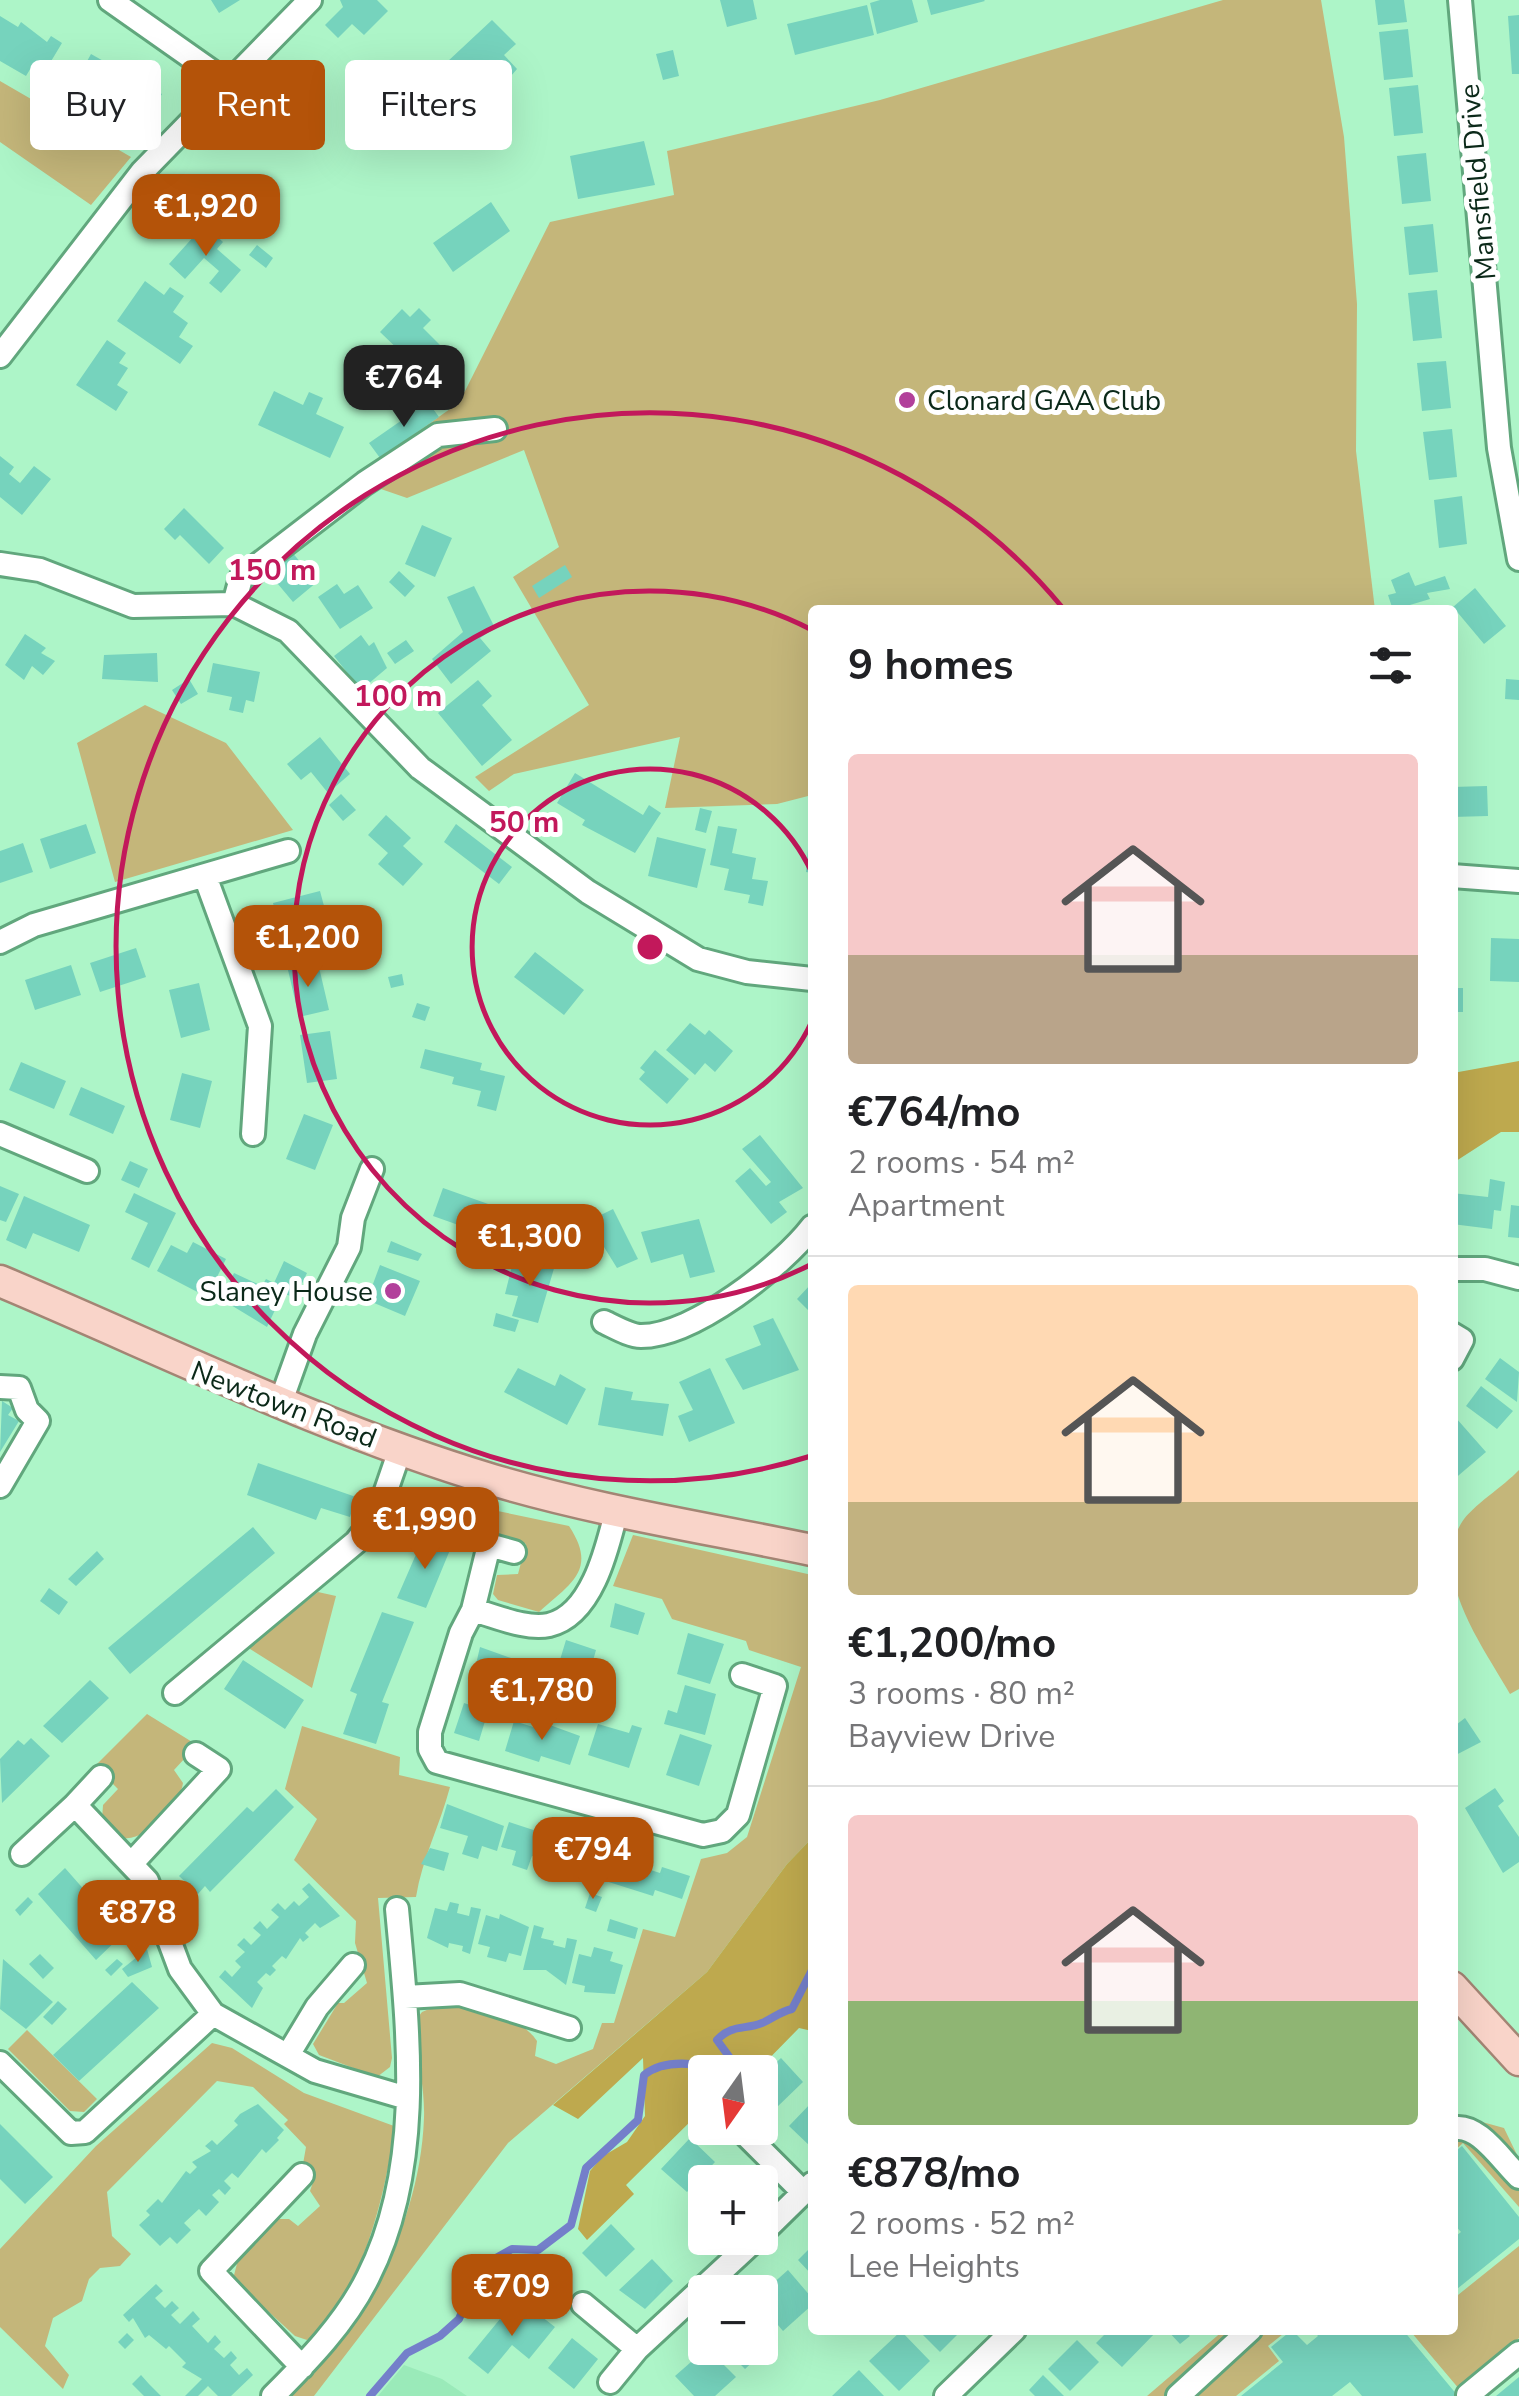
<!DOCTYPE html>
<meta charset="utf-8">
<style>
:root{--surface:#fff;--page:#f2f2f2;--text:#202124;--muted:#757577;--line:#e0e0e0;--accent:#b45309}
body{margin:0;font-family:"Nunito Sans",sans-serif;background:var(--page);color:var(--text);height:100vh;display:flex;flex-direction:column;font-size:38px;white-space:nowrap}
*{box-sizing:border-box;margin:0}
p{font-size:32px;color:var(--muted)}
.icon{flex:none;width:55px;height:55px;fill:none;stroke:currentColor;stroke-width:2;stroke-linecap:round;stroke-linejoin:round}
.map{position:relative;flex:1;overflow:hidden}
.details{position:absolute;left:808px;top:605px;width:650px;height:1730px;display:flex;flex-direction:column;background:var(--surface);border-radius:10px;box-shadow:0 10px 40px #0002}
.details>*{flex:none}
.guide{position:absolute;left:30px;top:60px;width:628px;height:90px;display:flex;gap:20px}
.needle{width:65px;rotate:194deg}
.fabs{position:absolute;left:688px;top:2055px;display:grid;gap:20px}
.fabs a{display:grid;place-items:center;width:90px;height:90px;border-radius:10px;background:var(--surface);box-shadow:0 10px 40px #0002;font-size:50px}
.price{position:absolute;translate:-50% -85px;padding:0 22px;border-radius:20px;background:var(--accent);color:#fff;font-size:32px;line-height:65px;filter:drop-shadow(0 2px 5px #0008)}
.price::after{content:'';position:absolute;left:50%;top:60px;width:30px;height:22px;margin-left:-15px;background:inherit;clip-path:polygon(0 0,100% 0,50% 100%)}
.price.active{background:#222;color:#fff}
ul{padding:0;list-style:none}
li{display:grid;align-content:center;gap:20px;height:530px;padding:0 40px}
li+li{border-top:2px solid var(--line)}
li span{display:grid;place-items:center;height:310px;border-radius:10px;color:#555}
li>.icon{margin-inline-start:auto}
span .icon{width:180px;height:180px;fill:#fffc;stroke-width:1}
li b{font-size:42px}
h2{display:flex;justify-content:space-between;align-items:center;height:120px;padding:0 40px;font-size:42px}
.tag{padding:0 35px;border-radius:10px;background:var(--surface);box-shadow:0 10px 40px #0002;font-size:35px;line-height:90px}
.tag.active{background:var(--accent);color:#fff}
.map>svg:first-child{display:block}
.built{fill:#9aeab9}
.green{fill:#c4b67a}
.forest{fill:#bea94e}
.lines{fill:none;stroke-linecap:round;stroke-linejoin:round}
.stream{stroke:#747fca;stroke-width:8}
.building{fill:#76d3bd}
.minor-casing{stroke:#61a77d;stroke-width:28}
.major-casing{stroke:#a38574;stroke-width:35}
.minor{stroke:#fff;stroke-width:22}
.major{stroke:#f9d4c9;stroke-width:30}
.ring{fill:none;stroke:#c2185b;stroke-width:5}
.poi-dot{fill:#b2409b;stroke:#fff;stroke-width:4}
.labels{text-anchor:middle;stroke-width:10;stroke-linejoin:round;paint-order:stroke}
.street-label{font-size:28px;fill:#0b2919;stroke:#fff}
.poi-label{font-size:28px;fill:#0b2919;stroke:#fff;text-anchor:start}
.centre{fill:#c2185b;stroke:#fff;stroke-width:5}
.ring-label{font-size:30px;text-anchor:middle;font-weight:bold;fill:#c2185b;stroke:#fff;stroke-width:10;stroke-linejoin:round;paint-order:stroke}
</style>
<div class="map">
<svg width="1519" height="2396" viewBox="0 0 1519 2396">
<rect width="100%" height="100%" fill="#adf5c8"/>
<path class="built" d="M404 2365 442 2379 467 2396H378Z"/>
<path class="green" d="M1223 0H1321L1344 137 1357 304 1356 451 1375 610H812V795L777 804 665 808 680 737 514 774 489 791 475 777 589 705 513 577 559 547 524 450 407 498 378 488 366 468 450 409 465 391 550 222 674 195 667 151 880 100Z
M0 81 131 157 91 205 0 142Z
M145 705 226 743 293 830 115 882 77 743Z
M1519 1470V1689L1510 1694C1485 1649 1428 1575 1462 1522 1472 1506 1504 1486 1519 1470Z
M488 1509 569 1526C598 1570 571 1583 539 1612L498 1600 493 1594 497 1575 518 1574 526 1544 483 1529Z
M633 1535 812 1575V1838L787 1864 707 1972 508 2143 314 2396H292C365 2322 420 2224 424 2118 425 2091 418 2061 416 2034L415 2021 422 2012C455 1997 517 2011 537 2041L535 2056 556 2064 593 2049 602 2023H614L643 1929 675 1937 701 1859 727 1853 747 1837 801 1667 749 1650 746 1641 672 1619 662 1599 613 1586Z
M318 1592 336 1596 312 1688 247 1647Z
M147 1714 197 1745 174 1770 183 1783C181 1803 143 1846 120 1837 112 1835 107 1826 102 1820L103 1805 118 1789 95 1766Z
M302 1726 400 1757 399 1775 450 1787C440 1825 422 1859 416 1897L378 1898 392 2058 390 2067 377 2077 319 2055 313 2044 338 2003H344L367 1983 355 1943 356 1921 294 1860 317 1819 285 1789Z
M27 2030 97 2099 84 2112 70 2111 8 2049Z
M212 2043 232 2048 304 2093 394 2126C389 2183 359 2308 307 2340L295 2336 233 2279 239 2256 272 2219H289L298 2226 320 2206 310 2191 315 2176 303 2164 306 2147 284 2124 288 2120 253 2087 217 2081 107 2192 112 2236 131 2254 120 2266 100 2268 89 2279 82 2301 53 2318 45 2346 69 2375 63 2389 0 2327V2249L96 2146Z
M1453 2114 1504 2128 1519 2159V2207L1463 2143 1453 2152Z
M1519 2246V2338L1460 2390 1411 2332 1452 2330 1453 2299Z
M1224 2330H1288L1268 2346 1279 2361 1236 2396H1147Z"/>
<path class="forest" d="M1519 1061V1132H1501L1453 1163V1073Z
M812 1838V2031L799 2028 756 2072H705V2115L698 2114 626 2185 634 2194 587 2240 578 2229 590 2171 603 2156 627 2142 645 2116 643 2058 578 2119 553 2105 707 1972 787 1864Z"/>
<g class="lines">
<path class="stream" d="M370 2396 407 2353 440 2336 459 2319 470 2293 496 2258 512 2249 538 2250 571 2225 586 2168 638 2120 644 2075C665 2058 697 2063 723 2070L733 2062 717 2040C732 2024 745 2030 762 2023 774 2018 779 2012 792 2009L812 1970"/>
</g>
<path class="building" d="M211 0H240L219 13Z
M340 0H377L388 11 364 35 352 24 338 38 325 25 343 7Z
M720 0H753L757 19 727 27Z
M880 0H912L918 22 877 34 870 3Z
M927 0H984L985 1 931 15Z
M1375 0H1404L1407 22 1378 25Z
M867 5 874 35 795 55 787 24Z
M1519 15V74H1512L1508 16Z
M0 16 18 27 21 22 47 42 51 36 62 43 44 73 32 66 26 76 0 61Z
M492 20 516 44 504 55 517 69 487 104 447 62Z
M1408 29 1413 77 1384 80 1379 32Z
M673 50 679 76 663 80 656 54Z
M91 54 162 94 145 124 74 85Z
M1418 85 1423 133 1394 136 1389 88Z
M644 141 655 185 578 199 570 156Z
M1426 153 1431 201 1402 204 1397 156Z
M242 177 262 196 234 226 214 207Z
M491 202 510 231 453 272 433 243Z
M1433 224 1438 272 1409 275 1404 227Z
M204 225 223 242 217 249 241 270 221 293 209 283 219 271 204 258 185 279 169 264Z
M257 245 273 258 266 268 249 255Z
M145 281 164 295 170 287 184 296 173 312 188 323 179 337 193 346 180 364 117 321Z
M1437 290 1442 338 1413 341 1408 293Z
M419 308 431 320 423 328 454 359 432 382 380 332 402 309 410 317Z
M107 340 126 353 119 363 128 368 117 385 128 392 116 411 76 385Z
M1446 361 1451 408 1422 411 1417 363Z
M274 391 303 405 309 392 323 398 316 414 344 427 330 458 258 425Z
M428 402 439 417 380 458 369 443Z
M1452 429 1457 477 1429 480 1423 432Z
M0 456 14 467 9 474 20 483 34 466 51 479 22 515 0 497Z
M1462 496 1467 544 1439 548 1434 500Z
M184 508 224 548 209 564 180 535 175 540 164 529Z
M422 525 452 538 435 577 405 564Z
M291 551 317 582 293 602 267 571Z
M565 565 572 577 539 598 532 586Z
M399 571 415 586 405 597 389 582Z
M1409 572 1415 586 1445 576 1450 589 1427 593 1430 599 1393 610 1388 595 1396 593 1391 580Z
M337 584 344 594 358 585 373 608 340 629 318 597Z
M474 586 495 628 480 638 491 651 451 684 432 659 463 632 447 597Z
M1475 588 1506 626 1484 644 1453 607Z
M25 634 46 648 41 653 55 661 43 675 32 666 24 680 5 665Z
M361 635 369 646 374 642 387 668 361 690 334 656Z
M406 640 414 651 395 664 387 653Z
M157 653 158 682 102 679 104 655Z
M213 663 260 672 254 702 246 700 243 713 229 710 232 697 207 692Z
M189 679 198 694 181 704 172 690Z
M1506 679 1519 680V700L1505 699Z
M478 680 492 696 482 705 512 740 482 766 438 713Z
M320 737 350 774 328 793 311 772 301 780 287 764Z
M575 773 643 815 649 805 661 813 635 853 582 825 585 820 557 803Z
M1487 786 1488 816 1452 817V787Z
M341 794 356 810 343 821 329 805Z
M700 808 712 811 706 833 695 830Z
M386 815 411 838 403 846 423 864 403 886 378 864 388 853 368 835Z
M86 824 96 853 50 869 40 839Z
M456 824 512 867 499 884 444 842Z
M718 826 737 829 732 853 756 858 752 879 768 881 763 906 748 903 750 895 724 890 729 869 710 865Z
M657 837 706 849 697 888 648 876Z
M23 843 33 872 0 883V851Z
M808 849 812 850V873L806 872Z
M320 891 328 921 281 933 273 903Z
M364 920 382 941 368 945 355 927Z
M1491 938 1519 939V982L1490 981Z
M136 948 146 977 100 992 90 963Z
M351 950 353 963 346 967 332 963 330 954Z
M535 952 584 990 564 1015 514 977Z
M318 963 329 1010 299 1017 288 970Z
M71 965 81 995 35 1010 25 980Z
M402 974 404 985 391 988 388 977Z
M199 983 210 1030 181 1038 169 990Z
M1452 988H1463V1012H1452Z
M417 1003 430 1007 425 1021 412 1017Z
M690 1023 705 1035 709 1030 733 1051 715 1072 705 1063 695 1075 666 1050Z
M330 1031 337 1079 307 1083 300 1035Z
M425 1049 482 1063 480 1070 505 1076 496 1111 477 1106 481 1091 452 1084 454 1077 420 1068Z
M655 1050 689 1079 667 1104 639 1079 645 1072 640 1068Z
M21 1062 66 1081 54 1109 9 1090Z
M182 1073 212 1081 200 1128 170 1120Z
M81 1087 125 1106 113 1134 69 1115Z
M304 1114 333 1125 315 1170 286 1159Z
M760 1135 803 1188 779 1202 787 1212 771 1224 735 1181 750 1168 766 1186 771 1182 742 1149Z
M130 1161 148 1169 139 1188 121 1180Z
M1490 1179 1505 1182 1501 1211 1494 1210 1492 1229 1452 1224V1193L1488 1197Z
M0 1186 19 1194 6 1222 0 1220Z
M443 1188 491 1205 481 1233 433 1216Z
M134 1193 176 1213 149 1268 131 1259 148 1223 125 1212Z
M24 1196 90 1225 79 1252 33 1233 26 1249 6 1240Z
M1511 1205 1519 1206V1238L1508 1237Z
M613 1209 638 1259 617 1268 604 1247 576 1263 562 1234Z
M699 1219 715 1272 690 1278 683 1254 651 1263 641 1232Z
M391 1241 422 1254 418 1261 387 1252Z
M193 1242 226 1259 207 1297 157 1271 171 1245 187 1253Z
M532 1259 555 1265 538 1323 512 1316 518 1296 505 1294 512 1266 528 1271Z
M284 1261 307 1273 295 1298 283 1293 267 1327 221 1299 234 1273 262 1286 266 1279 274 1283Z
M380 1265 420 1281 405 1316 367 1300Z
M812 1283V1314L797 1299Z
M496 1313 519 1320 515 1332 493 1326Z
M773 1318 799 1370 743 1390 725 1359 761 1345 753 1326Z
M1500 1358 1519 1372 1517 1402 1485 1379Z
M518 1368 555 1386 560 1374 586 1389 567 1425 504 1392Z
M710 1368 735 1423 689 1442 678 1416 693 1410 679 1382Z
M1481 1386 1513 1411 1497 1429 1466 1406Z
M605 1387 633 1392 631 1400 669 1404 663 1436 598 1425Z
M2 1401 13 1408 8 1415 19 1421 0 1452Z
M1456 1418 1486 1452 1452 1481V1421Z
M258 1463 356 1497 350 1517 321 1508 316 1520 247 1495Z
M253 1527 275 1553 130 1674 108 1648Z
M424 1536 452 1545 426 1608 397 1598Z
M97 1551 104 1559 76 1586 68 1579Z
M49 1588 68 1602 59 1615 40 1601Z
M615 1603 645 1613 638 1635 610 1627Z
M382 1612 414 1622 382 1702 389 1704 376 1744 343 1734 357 1694 350 1691Z
M688 1633 724 1644 710 1684 677 1674Z
M566 1640 596 1650 587 1682 556 1673Z
M480 1647 511 1658 509 1663 539 1672 531 1697 499 1687 500 1681 474 1673Z
M243 1660 304 1700 285 1729 224 1689Z
M90 1680 109 1698 62 1743 43 1726Z
M685 1685 716 1694 705 1735 664 1724 668 1710 677 1713Z
M464 1703 488 1711 479 1741 454 1733Z
M1465 1718 1481 1742 1452 1757V1728Z
M514 1721 546 1731 547 1724 580 1736 570 1765 541 1756 539 1762 505 1751Z
M598 1724 629 1733 632 1725 642 1728 629 1768 588 1755Z
M680 1734 712 1745 699 1786 666 1775Z
M31 1738 50 1756 2 1803 0 1759 18 1740 24 1745Z
M1495 1788 1504 1801 1498 1806 1519 1837V1862L1503 1873 1465 1808Z
M276 1789 294 1807 210 1892 205 1886 198 1894 179 1876 247 1807 253 1812Z
M447 1804 504 1826 497 1851 482 1846 478 1859 462 1854 468 1836 440 1828Z
M509 1822 567 1841 569 1835 596 1844 589 1868 532 1856 527 1870 512 1865 516 1851 501 1847Z
M430 1848 449 1853 444 1871 421 1864Z
M604 1855 660 1873 662 1867 690 1876 682 1899 655 1890 653 1896 596 1878Z
M65 1868 123 1934 96 1960 38 1894Z
M309 1883 340 1916 320 1928 315 1923 305 1933 309 1937 303 1942 300 1938 286 1959 282 1956 272 1966 276 1970 270 1976 266 1973 257 1982 263 1988 252 2008 219 1977 225 1970 232 1977 241 1967 235 1961 245 1952 237 1945 244 1938 251 1945 261 1935 253 1928 260 1921 267 1929 279 1917 271 1910 278 1903 285 1910 294 1901 299 1906 309 1897 302 1889Z
M590 1893 602 1897 596 1912 585 1908Z
M28 1897 33 1902 20 1916 15 1910Z
M450 1902 459 1904 457 1913 469 1916 471 1907 481 1909 470 1954 462 1951 463 1946 449 1943 448 1948 427 1938 435 1908 447 1911Z
M500 1914 529 1927 521 1956 509 1953 506 1962 487 1957 490 1947 478 1944 486 1915 499 1919Z
M610 1919 638 1928 635 1939 607 1931Z
M534 1925 544 1928 541 1938 554 1941 553 1945 565 1948 567 1938 577 1940 566 1985 546 1970H523Z
M594 1947 613 1952 610 1961 623 1965 615 1994 584 1992 585 1986 572 1983 579 1954 591 1957Z
M147 1949 152 1967 128 1977 122 1969Z
M40 1954 54 1968 43 1979 29 1964Z
M3 1959 53 2002 26 2029 0 2009Z
M117 1959 123 1964 111 1976 105 1970Z
M132 1982 159 2008 79 2081 53 2055Z
M58 2001 67 2009 52 2025 43 2017Z
M781 2058 803 2082 775 2109 760 2093V2078Z
M812 2102V2148L789 2126Z
M258 2104 284 2130 277 2138 279 2140 266 2153 262 2149 238 2178 232 2173 224 2181 231 2188 225 2195 219 2189 212 2195 219 2202 206 2216 199 2209 184 2223 191 2230 177 2244 170 2237 160 2246 139 2225 150 2215 146 2211 158 2199 162 2203 186 2171 190 2174 197 2167 192 2162 211 2151 205 2146 212 2140 217 2145 238 2125 234 2121 240 2114Z
M0 2124 53 2177 25 2204 0 2179Z
M690 2138 715 2162 687 2192 661 2169Z
M1462 2146 1519 2217V2239L1452 2293V2239L1461 2232 1452 2222V2154Z
M611 2224 635 2249 606 2277 582 2253Z
M812 2246V2275L798 2260Z
M652 2259 673 2281 645 2309 619 2290Z
M788 2270 812 2298V2305L783 2331 760 2304V2295Z
M156 2284 163 2291 155 2298 165 2308 172 2301 179 2308 171 2315 180 2324 193 2311 200 2319 192 2326 208 2343 215 2335 221 2342 214 2349 224 2358 231 2351 237 2358 230 2365 239 2375 247 2368 253 2375 231 2396H218L208 2386 198 2396H185L202 2379 182 2367 186 2363 169 2346 166 2349 149 2335 145 2338 133 2318 129 2322 123 2315Z
M528 2306 555 2327 529 2359 512 2345 488 2374 468 2358 500 2319 510 2328Z
M760 2321 777 2339 745 2369 724 2348H760Z
M918 2330H962L940 2352Z
M1109 2330H1158L1122 2367 1096 2343Z
M1167 2330H1184L1190 2336 1180 2344Z
M1292 2330 1307 2345 1318 2336 1313 2330H1403L1458 2396H1362L1350 2382 1332 2396H1241L1283 2362 1271 2347Z
M901 2331 930 2361 899 2391 869 2361Z
M127 2333 134 2340 125 2349 118 2342Z
M572 2338 598 2359 574 2389 548 2368Z
M1077 2340 1099 2362 1070 2391 1048 2369Z
M707 2348 736 2377 715 2396H694L675 2376Z
M859 2370 884 2396H832Z
M141 2375 149 2384 161 2396H144L132 2384Z
M1043 2375 1064 2396H1035L1029 2390Z
M1519 2377V2396H1496Z"/>
<g class="lines">
<defs>
<path id="minor" d="M110 0 228 83
M1460 0 1499 448 1519 559
M0 356 142 172 310 0
M0 564 40 570 133 606 234 604 288 631 420 768 588 892 698 959 747 972 812 979
M234 604 241 578 365 483 438 435 495 429
M205 876 260 1026 253 1134
M1452 876 1519 881
M0 942 34 925 288 851
M0 1134 87 1171
M1452 1269H1485L1519 1278
M604 1322C615 1327 630 1336 641 1336 694 1336 782 1266 812 1227
M1452 1334 1462 1340 1452 1359
M0 1387 19 1388 27 1410 38 1421 0 1486
M280 1404 305 1334 349 1247 353 1218 372 1169
M617 1509C608 1545 593 1615 549 1625 526 1630 496 1616 473 1610L461 1633 430 1732V1749L437 1762 703 1835 722 1831 738 1815 775 1686 742 1675
M473 1610 489 1545 514 1552
M175 1693 356 1542 378 1514 400 1450
M75 1805 101 1777
M22 1854 75 1805 147 1881 180 1969 213 2014 315 2071 407 2098
M132 1863 219 1769 196 1754
M405 1997 460 1994 569 2028
M288 2055 317 2007 353 1965
M0 2063 71 2133 85 2132 213 2014
M1452 2129C1477 2121 1502 2161 1519 2177
M747 2136 803 2192
M760 2235 812 2184
M583 2304 637 2349
M302 2367 211 2271 302 2175
M610 2382 637 2349 757 2238
M1468 2395 1519 2353
M273 2396C308 2361 346 2322 368 2277 425 2165 408 2029 397 1909
M946 2396 1014 2330
M1178 2396 1250 2330"/>
<path id="major" d="M0 1281C164 1350 322 1429 493 1480 597 1511 707 1528 812 1550
M1452 1987 1519 2060"/>
</defs>
<use href="#minor" class="minor-casing"/>
<use href="#major" class="major-casing"/>
<use href="#minor" class="minor"/>
<use href="#major" class="major"/>
</g>
<g class="ring">
<path d="M812 1021A178 178 0 1 1 812 873"/>
<path d="M812 1264A356 356 0 1 1 812 630"/>
<path d="M811 1456A534 534 0 1 1 1062 607"/>
</g>
<g class="poi-dot">
<circle cx="907" cy="400" r="10"/>
<circle cx="393" cy="1291" r="10"/>
</g>
<g class="labels">
<g class="street-label">
<text transform="translate(1477 182) rotate(-95)" y="10">Mansfield Drive</text>
<text transform="translate(284 1404) rotate(21)" y="10">Newtown Road</text>
</g>
<g class="poi-label">
<text x="927" y="410">Clonard GAA Club</text>
<text x="373" y="1301" text-anchor="end">Slaney House</text>
</g>
</g>
<circle cx="650" cy="947" r="15" class="centre"/>
<g class="ring-label">
<text x="272" y="580">150 m</text>
<text x="398" y="706">100 m</text>
<text x="524" y="832">50 m</text>
</g>
</svg>
<div class="fabs">
<a><svg class="needle" viewBox="-14 -14 28 28"><path d="M0-13l5 13h-10z" fill="#e53935"/><path d="M0 13l5-13h-10z" fill="#757577"/></svg></a>
<a>+</a>
<a>−</a>
</div>
<b class="price" style="left:206px;top:259px">€1,920</b>
<b class="price active" style="left:404px;top:430px">€764</b>
<b class="price" style="left:308px;top:990px">€1,200</b>
<b class="price" style="left:530px;top:1289px">€1,300</b>
<b class="price" style="left:425px;top:1572px">€1,990</b>
<b class="price" style="left:542px;top:1743px">€1,780</b>
<b class="price" style="left:593px;top:1902px">€794</b>
<b class="price" style="left:138px;top:1965px">€878</b>
<b class="price" style="left:512px;top:2339px">€709</b>
<div class="guide">
<a class="tag">Buy</a>
<a class="tag active">Rent</a>
<a class="tag">Filters</a>
</div>
<section class="details">
<h2>9 homes<svg class="icon" aria-label="filters" viewBox="0 0 24 24"><path d="M4 7h16M4 17h16"/><circle cx="9" cy="7" r="2"/><circle cx="15" cy="17" r="2"/></svg></h2>
<ul>
<li><span style="background:linear-gradient(#f6c9c9 65%,#b9a48a 0)"><svg class="icon" aria-label="home" viewBox="0 0 24 24"><path d="M3 11l9-7 9 7M6 9v11h12V9"/></svg></span><div><b>€764/mo</b><p>2 rooms · 54 m²</p><p>Apartment</p></div></li>
<li><span style="background:linear-gradient(#ffd9b3 70%,#c2b280 0)"><svg class="icon" aria-label="home" viewBox="0 0 24 24"><path d="M3 11l9-7 9 7M6 9v11h12V9"/></svg></span><div><b>€1,200/mo</b><p>3 rooms · 80 m²</p><p>Bayview Drive</p></div></li>
<li><span style="background:linear-gradient(#f6c9c9 60%,#8fb573 0)"><svg class="icon" aria-label="home" viewBox="0 0 24 24"><path d="M3 11l9-7 9 7M6 9v11h12V9"/></svg></span><div><b>€878/mo</b><p>2 rooms · 52 m²</p><p>Lee Heights</p></div></li>
</ul>
</section>
</div>
